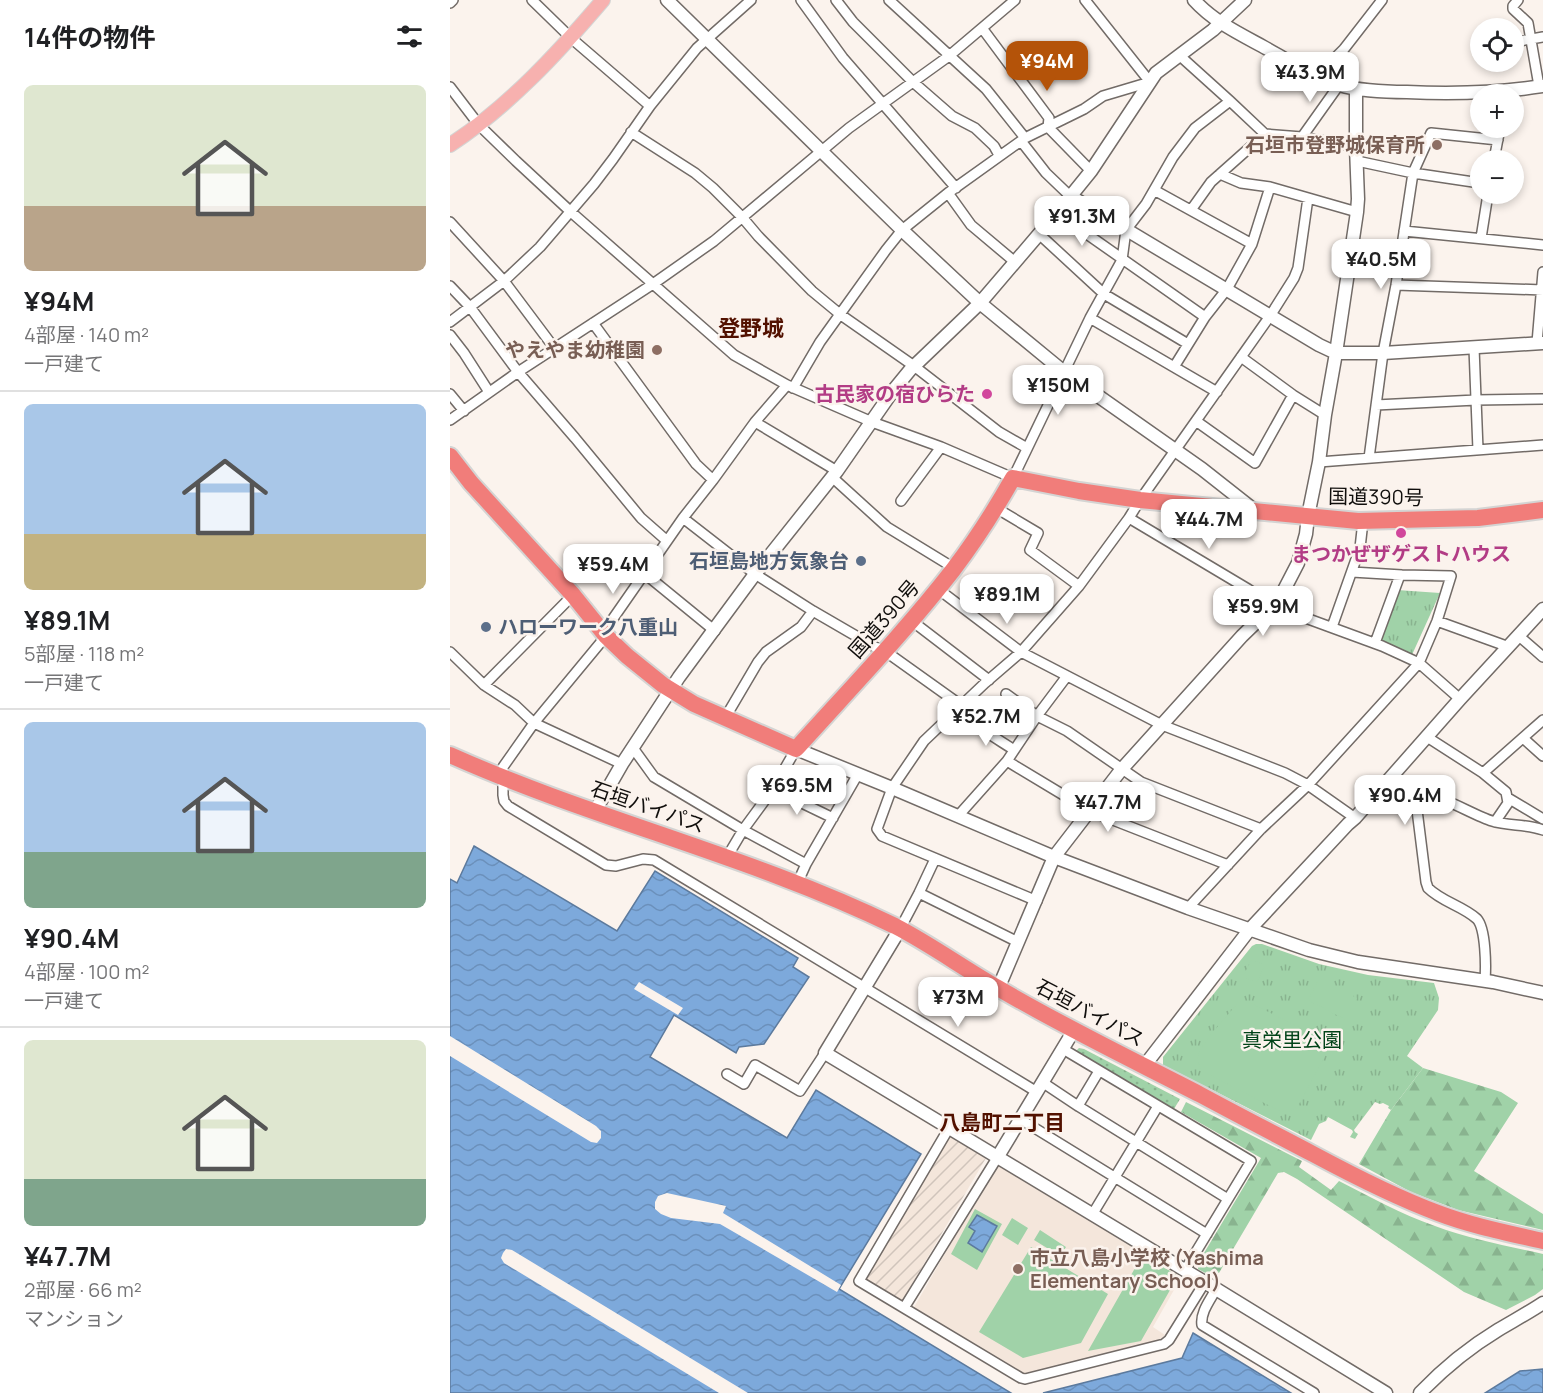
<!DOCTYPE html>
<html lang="ja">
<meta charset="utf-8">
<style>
:root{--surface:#fff;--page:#f2f2f2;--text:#202124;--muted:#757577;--line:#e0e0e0;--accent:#b45309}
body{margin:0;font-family:Manrope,"Noto Sans JP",sans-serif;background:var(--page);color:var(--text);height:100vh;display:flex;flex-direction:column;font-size:22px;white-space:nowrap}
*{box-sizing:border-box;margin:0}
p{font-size:20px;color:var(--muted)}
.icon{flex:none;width:33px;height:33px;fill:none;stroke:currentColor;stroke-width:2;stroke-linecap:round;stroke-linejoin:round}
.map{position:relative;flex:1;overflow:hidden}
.side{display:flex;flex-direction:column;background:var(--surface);width:450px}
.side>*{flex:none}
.tools{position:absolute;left:1020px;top:18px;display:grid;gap:12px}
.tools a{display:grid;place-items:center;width:54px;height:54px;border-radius:50%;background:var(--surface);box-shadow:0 3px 9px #0003;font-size:30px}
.price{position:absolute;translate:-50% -51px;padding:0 14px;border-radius:12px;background:#fff;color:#222;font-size:20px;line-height:39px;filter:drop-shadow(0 2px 3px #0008)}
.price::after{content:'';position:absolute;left:50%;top:36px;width:18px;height:14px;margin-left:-9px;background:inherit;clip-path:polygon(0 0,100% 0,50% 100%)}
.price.current{background:var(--accent);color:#fff}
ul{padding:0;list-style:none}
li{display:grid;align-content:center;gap:12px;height:318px;padding:0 24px}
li+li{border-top:2px solid var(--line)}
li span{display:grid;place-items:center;height:186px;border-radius:9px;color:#555}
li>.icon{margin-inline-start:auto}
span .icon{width:108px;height:108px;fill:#fffc;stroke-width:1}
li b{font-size:26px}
h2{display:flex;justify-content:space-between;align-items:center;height:72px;padding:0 24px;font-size:26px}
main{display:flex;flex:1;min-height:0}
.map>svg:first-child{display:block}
.industrial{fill:url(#industrial-furrows)}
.built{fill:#f4e6db}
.grass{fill:url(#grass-dots)}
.forest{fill:url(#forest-firs)}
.park{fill:url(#park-tufts)}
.garden{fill:#a0d2a8}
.water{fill:url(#water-waves);stroke:#5c7a9d;stroke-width:1.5}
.pier{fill:#fbf3ed}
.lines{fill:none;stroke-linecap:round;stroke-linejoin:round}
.street-casing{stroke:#726b67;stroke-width:12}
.secondary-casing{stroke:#726b67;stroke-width:15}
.primary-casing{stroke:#d4d4d3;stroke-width:16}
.highway-casing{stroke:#d4d4d3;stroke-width:20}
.street{stroke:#fff;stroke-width:9}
.secondary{stroke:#fff;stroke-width:12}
.primary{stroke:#f7b1af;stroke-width:14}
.highway{stroke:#f17d7a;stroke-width:16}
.education-dot{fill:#8d6e63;stroke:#fbf3ed;stroke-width:2}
.hotel-dot{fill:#d1479c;stroke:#fbf3ed;stroke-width:2}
.service-dot{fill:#5c6f8a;stroke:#fbf3ed;stroke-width:2}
.labels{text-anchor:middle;stroke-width:5;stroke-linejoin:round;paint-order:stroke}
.education-label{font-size:20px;font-weight:bold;fill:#785e54;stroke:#fbf3ed;text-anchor:end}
.hotel-label{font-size:20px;font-weight:bold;fill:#b23c85;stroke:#fbf3ed;text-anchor:end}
.street-label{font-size:20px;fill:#100e0c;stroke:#fbf3ed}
.service-label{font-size:20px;font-weight:bold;fill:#4e5e75;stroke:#fbf3ed;text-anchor:end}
.park-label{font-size:20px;fill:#014318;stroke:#fbf3ed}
.neighbourhood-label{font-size:21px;font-weight:bold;fill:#521100;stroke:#fbf3ed}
.quarter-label{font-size:22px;font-weight:bold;fill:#521100;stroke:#fbf3ed}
</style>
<main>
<section class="side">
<h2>14件の物件<svg class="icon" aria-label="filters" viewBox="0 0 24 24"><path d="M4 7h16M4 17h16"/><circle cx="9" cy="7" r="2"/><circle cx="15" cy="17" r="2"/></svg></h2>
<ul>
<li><span style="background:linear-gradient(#dfe7d0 65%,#b9a48a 0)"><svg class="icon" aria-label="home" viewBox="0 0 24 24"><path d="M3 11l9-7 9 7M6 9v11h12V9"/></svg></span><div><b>¥94M</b><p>4部屋 · 140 m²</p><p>一戸建て</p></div></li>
<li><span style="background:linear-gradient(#a9c7e8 70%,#c2b280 0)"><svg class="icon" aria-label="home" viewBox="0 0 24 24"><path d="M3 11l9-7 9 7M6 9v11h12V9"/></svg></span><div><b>¥89.1M</b><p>5部屋 · 118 m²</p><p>一戸建て</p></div></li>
<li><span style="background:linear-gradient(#a9c7e8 70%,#7fa58c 0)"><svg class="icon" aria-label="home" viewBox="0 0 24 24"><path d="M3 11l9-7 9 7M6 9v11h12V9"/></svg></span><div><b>¥90.4M</b><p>4部屋 · 100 m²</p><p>一戸建て</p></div></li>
<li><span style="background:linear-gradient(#dfe7d0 75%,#7fa58c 0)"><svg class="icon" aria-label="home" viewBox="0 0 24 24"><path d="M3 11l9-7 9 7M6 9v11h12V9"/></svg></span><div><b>¥47.7M</b><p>2部屋 · 66 m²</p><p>マンション</p></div></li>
</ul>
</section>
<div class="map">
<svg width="1093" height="1393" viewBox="0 0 1093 1393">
<defs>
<pattern id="industrial-furrows" width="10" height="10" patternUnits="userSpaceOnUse" patternTransform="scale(1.5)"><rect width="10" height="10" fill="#f4e6db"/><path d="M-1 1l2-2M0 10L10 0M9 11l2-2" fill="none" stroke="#d0c4bb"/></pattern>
<pattern id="grass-dots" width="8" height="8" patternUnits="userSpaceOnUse" patternTransform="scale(1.5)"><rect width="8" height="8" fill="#a0d2a8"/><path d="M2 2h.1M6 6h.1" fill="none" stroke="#89b38f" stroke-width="1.8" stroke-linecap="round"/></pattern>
<pattern id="forest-firs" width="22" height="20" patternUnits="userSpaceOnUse" patternTransform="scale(1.5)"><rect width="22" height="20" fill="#a0d2a8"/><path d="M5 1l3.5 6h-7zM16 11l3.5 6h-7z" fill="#89b38f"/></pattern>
<pattern id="park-tufts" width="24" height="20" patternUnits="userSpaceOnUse" patternTransform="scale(1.5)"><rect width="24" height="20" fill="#a0d2a8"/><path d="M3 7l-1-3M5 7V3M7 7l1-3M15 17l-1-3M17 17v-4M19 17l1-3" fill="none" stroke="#89b38f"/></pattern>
<pattern id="water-waves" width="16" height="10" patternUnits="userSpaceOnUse" patternTransform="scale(1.5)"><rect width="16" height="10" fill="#7da9db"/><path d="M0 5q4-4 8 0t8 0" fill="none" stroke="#6b90bb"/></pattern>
</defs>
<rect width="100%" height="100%" fill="#fbf3ed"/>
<path class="industrial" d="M499 1135 536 1158 451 1303 413 1280Z"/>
<path class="built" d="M551 1165 733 1274 703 1327 715 1335 709 1340 698 1343 570 1375 463 1309 545 1167Z"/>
<path class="grass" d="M629 1048 634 1049 730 1099 724 1109 626 1051Z"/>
<path class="forest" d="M973 1068 1051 1092 1068 1103 1024 1171 1093 1214V1230L1008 1210 961 1192 909 1164 941 1110Z
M736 1102 852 1161 849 1167 881 1190 889 1181C920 1197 951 1214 985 1226 1020 1239 1057 1246 1093 1254V1289L1085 1295 1056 1310 1014 1292 847 1179 834 1172 828 1173 769 1273 761 1276 748 1269V1263L811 1158 731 1112Z"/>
<path class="park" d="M947 590 990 593 961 657 928 642Z
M806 944H812L869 964 918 975 984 983 989 998 988 1010 957 1056 973 1068 941 1110 938 1108 939 1106 933 1103 930 1104 925 1102 904 1130 905 1132 908 1134 905 1139 900 1137 903 1132 902 1130 878 1117 876 1121 869 1124 861 1140 713 1065V1057L802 946Z"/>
<path class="garden" d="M802 959 815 966 806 983 793 976Z
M869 979 907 998 896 1020 858 1000Z
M791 1001H797L872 1039 876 1046V1054L848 1106 841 1111 832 1112 752 1071C750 1067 747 1062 748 1057 749 1046 777 1016 786 1005Z
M525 1209 552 1224 527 1270 501 1254Z
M562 1218 578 1228 568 1245 552 1235Z
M590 1230 616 1247 610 1256 584 1240Z
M581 1247 658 1294 631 1343 573 1358 529 1332Z
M693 1254 728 1276 691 1341 638 1351Z"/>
<path class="water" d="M24 846 167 931 205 871 348 958 343 967 359 977 314 1044 289 1047 286 1053 224 1015 200 1057 337 1138 366 1090 471 1154 389 1289 561 1393H0V879L7 883Z
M527 1215 547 1226 532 1252 518 1243 525 1231 519 1227Z
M743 1333 841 1393H593L732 1358Z
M1093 1369V1393H1035L1070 1371Z"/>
<path class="pier" d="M189 982 233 1008 228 1015 184 989Z
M0 1036 146 1126 151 1131V1138L147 1143 141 1142 0 1056Z
M217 1193 276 1206 273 1213 391 1285 387 1292 270 1224 221 1218 211 1214 205 1209V1202L208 1196Z
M56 1249 62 1250 298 1393H269L54 1263 51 1258 53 1253Z"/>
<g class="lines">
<defs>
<path id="street" d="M82 0 121 38 200 106
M351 0 393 58 506 188
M386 0 403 22 463 82 502 116 525 128 544 146 549 155
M439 0 536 89 575 138
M1068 0 1063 6V9L1078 23 1089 86
M0 3 3 0
M532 28 599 118 598 127 641 171
M1064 42 1093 37
M729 55 780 101 815 134 852 137 906 147
M871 79 876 67 894 49 932 0
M0 87 29 125 66 161 121 212 284 355 337 385 422 422 491 447 563 478 640 318 672 260 676 230 696 204 723 157 745 128 780 101
M181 132 245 173 263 188 292 217 308 236 362 291 391 315 464 366 549 432 577 448
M852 137 889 85
M571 141 596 173 620 196
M1044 160 1050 128
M907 161 963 173 1030 183
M770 174 791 183 820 187 907 212
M704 190 802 244
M498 193 521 225 565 262
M741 210 761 182 815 134
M607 213 755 317
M0 222 54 281 105 349
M954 231 1093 245
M589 234 654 294 738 344
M1031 238 1038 194
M901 254 949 262
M946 285 1093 290
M0 286 20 307 68 372 125 438 191 518 216 540
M640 318 724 367 755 317 777 289 802 244 820 187
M0 322 54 281 90 247 144 184 163 159 200 106 247 48 301 0
M143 323 246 464 263 480
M0 335 14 353 39 392
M1087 343 1093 272
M1024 348 1028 450
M791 357 843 395 875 415
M724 367 767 392
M343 388 370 342 436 250 452 230 498 193 575 138 634 109 653 96 700 82 635 0
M0 394 14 411
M926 405 1026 400 1093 399
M0 420 68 372 203 284 264 241 399 128 499 56 565 0
M746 421 805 463 843 395
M305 422 387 471
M919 458 933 353 946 285 963 173 981 133 1048 140
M869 462 1093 445
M382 477 437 527 504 568
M451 501 491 447
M546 508 588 533 580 550 629 586
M233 518 305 574 363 611 425 647 435 651 512 706
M679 518 798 589 823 606 932 646 969 663 1010 699
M194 573 265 631
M488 589 571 652 712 725 835 773 858 785 905 818
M462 621 539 680
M987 621 1059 647
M882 627 910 548 913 521
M153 633 233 518 263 480 305 422 337 385
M156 636 84 723 53 767V795L54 801 58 806 156 865 166 866 193 859 204 860 587 1092
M1069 636 1093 657
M925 643 950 575
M0 652 34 685 65 705 84 723 172 764
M34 685 123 595
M556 694 587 716 617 731 691 782 811 829
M275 718 308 662 316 652 351 627 363 611
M526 723C537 734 551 741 564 750
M977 737 1033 773 1056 792 1058 803 1045 822
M1073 738 1093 756
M183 748 204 777 293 830 356 864
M557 761 640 811 778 865
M1033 773 1093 720
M323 789 383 818
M1058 798 1093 819
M508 816 557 761 587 716 617 676
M277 857 293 830 323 789 346 749
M347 884 356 864 408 774
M469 893 568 942
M587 901 432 836 427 829 442 788 474 741 535 683 571 652 629 586 679 518 690 500 820 316 844 278 848 268 858 198
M738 908 811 829 858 785 969 663 987 621 1001 576 952 575 902 572
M450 929 469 893 485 859
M1035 980C1036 967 1036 929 1027 919 1013 906 992 902 978 888L976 882 967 810C971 802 975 797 985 797 995 798 1028 817 1042 821 1058 826 1077 824 1093 830
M618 1052 801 1161 735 1270
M277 1074 294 1084 305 1065 350 1091 375 1053
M592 1082 628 1106 778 1199
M628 1106 649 1071
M570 1119 757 1234
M499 1128 409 1281 571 1378 575 1379 714 1344 719 1340 755 1282
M642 1215 708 1106
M766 1289C761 1299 750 1312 752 1325L864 1393
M454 1308 547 1158"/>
<path id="secondary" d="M217 0 452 230 530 303 614 372 752 469 804 510
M744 0C763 21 788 33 812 46 837 60 861 76 889 85 911 91 934 92 957 92 1002 94 1048 93 1093 86
M620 196 869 345 886 353H933L1093 343
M346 749 442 788 604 857 738 908 859 950 908 962 1043 982 1093 993
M145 811 172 764 229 677 305 574 387 471 442 392 460 370 530 303 607 213 641 171 706 73 763 30 795 0
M450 929 375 1053 766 1289 936 1393
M548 989 604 857 671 770 792 636 823 606 833 592 848 563 856 534 858 516 869 462 875 415 886 353 907 212 908 199 906 147V89
M695 1065 800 929 898 824 905 818 1010 699 1093 609
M547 1158 624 1030
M970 1393C993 1369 1020 1347 1048 1330 1063 1321 1078 1313 1093 1303"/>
<path id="primary" d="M0 145C59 106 107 54 153 0"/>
<path id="highway" d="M0 456 21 483 123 595 156 636 177 656 213 685 244 704 346 749C399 690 454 633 503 570 525 541 545 510 563 478L629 491 690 500 908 521 1028 518 1093 510
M0 755C145 820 301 856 445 926 480 944 513 968 548 988 614 1027 683 1060 751 1095 788 1115 825 1134 863 1154 904 1176 945 1197 988 1213 1022 1226 1058 1233 1093 1241"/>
</defs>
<use href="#street" class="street-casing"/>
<use href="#secondary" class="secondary-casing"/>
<use href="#primary" class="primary-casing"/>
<use href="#highway" class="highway-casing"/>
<use href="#street" class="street"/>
<use href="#secondary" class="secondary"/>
<use href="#primary" class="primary"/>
<use href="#highway" class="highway"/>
</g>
<g class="education-dot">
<circle cx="987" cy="145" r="6"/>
<circle cx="207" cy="350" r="6"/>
<circle cx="568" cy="1269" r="6"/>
</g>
<g class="hotel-dot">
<circle cx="537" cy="394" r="6"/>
<circle cx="951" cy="533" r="6"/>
</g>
<g class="service-dot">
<circle cx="411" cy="561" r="6"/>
<circle cx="36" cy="627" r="6"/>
</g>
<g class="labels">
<g class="education-label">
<text x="975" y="152">石垣市登野城保育所</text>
<text x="195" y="357">やえやま幼稚園</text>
<text x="580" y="1265" text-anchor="start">市立八島小学校 (Yashima<tspan x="580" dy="23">Elementary School)</tspan></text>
</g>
<g class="hotel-label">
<text x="525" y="401">古民家の宿ひらた</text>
<text x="951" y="561" text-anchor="middle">まつかぜザゲストハウス</text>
</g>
<g class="street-label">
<text transform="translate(926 497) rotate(1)" y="7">国道390号</text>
<text transform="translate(434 619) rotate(-49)" y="7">国道390号</text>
<text transform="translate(198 807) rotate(19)" y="7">石垣バイパス</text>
<text transform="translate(640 1013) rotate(28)" y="7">石垣バイパス</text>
</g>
<g class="service-label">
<text x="399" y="568">石垣島地方気象台</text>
<text x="48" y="634" text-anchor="start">ハローワーク八重山</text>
</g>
<g class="park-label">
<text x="842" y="1047">真栄里公園</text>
</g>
<g class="neighbourhood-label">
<text x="552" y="1130">八島町二丁目</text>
</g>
<g class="quarter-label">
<text x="301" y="336">登野城</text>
</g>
</g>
</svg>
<div class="tools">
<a><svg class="icon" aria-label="locate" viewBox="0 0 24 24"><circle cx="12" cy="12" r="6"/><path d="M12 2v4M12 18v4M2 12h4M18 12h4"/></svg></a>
<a>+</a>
<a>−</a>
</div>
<b class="price current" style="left:597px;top:92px">¥94M</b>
<b class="price" style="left:860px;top:103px">¥43.9M</b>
<b class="price" style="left:632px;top:247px">¥91.3M</b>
<b class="price" style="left:931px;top:290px">¥40.5M</b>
<b class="price" style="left:608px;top:416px">¥150M</b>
<b class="price" style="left:759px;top:550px">¥44.7M</b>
<b class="price" style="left:163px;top:595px">¥59.4M</b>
<b class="price" style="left:557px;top:625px">¥89.1M</b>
<b class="price" style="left:813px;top:637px">¥59.9M</b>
<b class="price" style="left:536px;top:747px">¥52.7M</b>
<b class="price" style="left:347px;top:816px">¥69.5M</b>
<b class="price" style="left:955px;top:826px">¥90.4M</b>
<b class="price" style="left:658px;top:833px">¥47.7M</b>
<b class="price" style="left:508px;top:1028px">¥73M</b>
</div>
</main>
